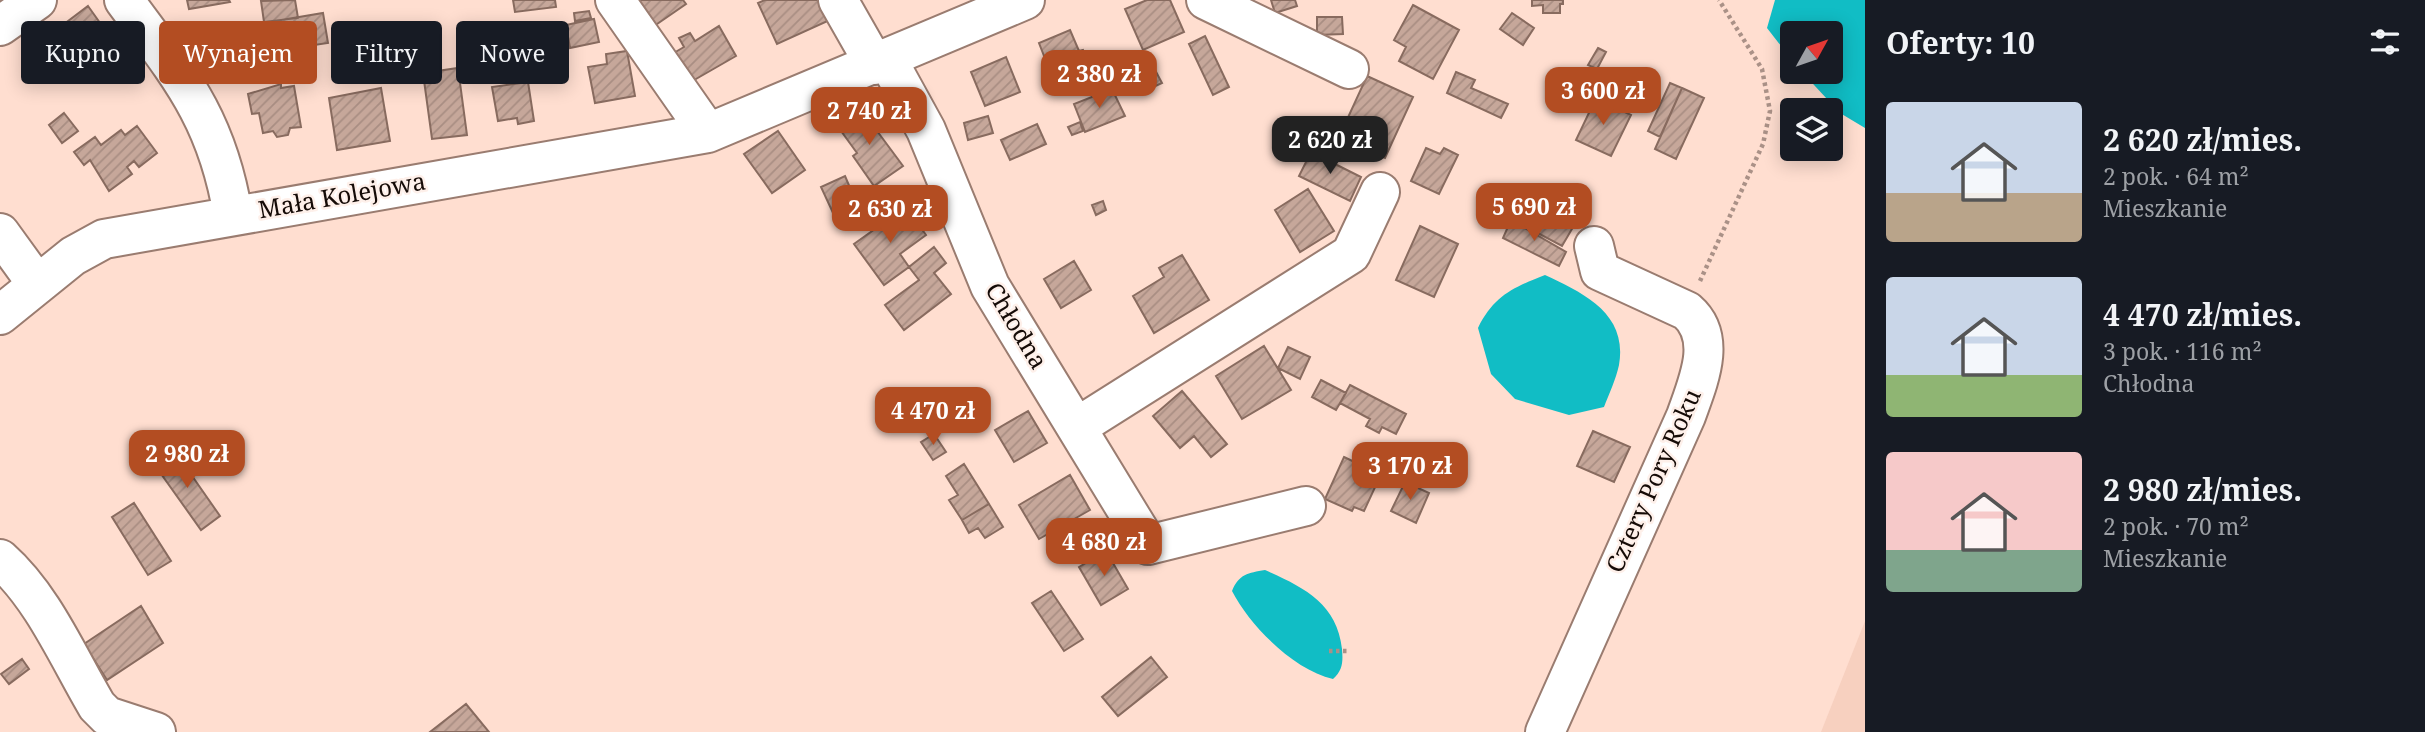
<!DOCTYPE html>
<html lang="pl">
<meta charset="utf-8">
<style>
:root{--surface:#171b24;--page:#242831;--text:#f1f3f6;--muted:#9ea1a6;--accent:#b34d22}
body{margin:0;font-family:"Noto Serif",serif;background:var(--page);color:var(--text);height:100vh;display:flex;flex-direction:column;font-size:26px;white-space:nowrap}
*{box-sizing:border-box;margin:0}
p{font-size:23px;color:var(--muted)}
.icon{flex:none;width:38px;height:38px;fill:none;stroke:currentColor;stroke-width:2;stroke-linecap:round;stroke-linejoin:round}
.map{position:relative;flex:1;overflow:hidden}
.details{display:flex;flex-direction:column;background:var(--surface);width:560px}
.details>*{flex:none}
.banner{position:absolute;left:21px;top:21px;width:665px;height:63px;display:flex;gap:14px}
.needle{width:46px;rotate:50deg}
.fabs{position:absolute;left:1780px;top:21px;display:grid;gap:14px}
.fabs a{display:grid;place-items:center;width:63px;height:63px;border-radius:7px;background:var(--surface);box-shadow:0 4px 18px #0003;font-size:35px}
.price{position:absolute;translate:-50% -60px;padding:0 16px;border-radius:14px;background:var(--accent);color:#fff;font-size:23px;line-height:46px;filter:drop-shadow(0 2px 4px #0008)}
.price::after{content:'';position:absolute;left:50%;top:42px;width:21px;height:16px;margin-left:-10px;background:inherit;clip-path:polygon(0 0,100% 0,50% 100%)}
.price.selected{background:#222;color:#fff}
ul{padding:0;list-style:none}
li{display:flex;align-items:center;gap:21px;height:175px;padding:0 21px}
li span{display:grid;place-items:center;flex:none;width:196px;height:140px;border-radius:7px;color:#555}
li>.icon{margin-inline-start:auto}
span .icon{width:84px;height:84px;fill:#fffc;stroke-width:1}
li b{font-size:30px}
h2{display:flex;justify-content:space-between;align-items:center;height:84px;padding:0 21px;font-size:30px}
.pill{padding:0 24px;border-radius:7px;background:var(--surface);box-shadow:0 4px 18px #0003;font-size:24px;line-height:63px}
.pill.selected{background:var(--accent);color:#fff}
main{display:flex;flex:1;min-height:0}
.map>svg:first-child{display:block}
.built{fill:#f7d0bf}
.water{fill:#11bdc5}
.building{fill:url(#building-hatch);stroke:#886b5f;stroke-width:2}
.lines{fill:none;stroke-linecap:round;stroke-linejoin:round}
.minor-casing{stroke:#9a7c70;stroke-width:42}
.path{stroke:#aa9187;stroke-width:4.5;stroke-dasharray:3.5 3.5;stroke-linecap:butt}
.minor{stroke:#fff;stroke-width:38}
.labels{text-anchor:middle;stroke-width:5;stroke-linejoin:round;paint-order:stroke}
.street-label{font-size:24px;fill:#150b07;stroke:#fef0ea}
</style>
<main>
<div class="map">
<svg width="1865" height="732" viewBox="0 0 1865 732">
<defs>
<pattern id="building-hatch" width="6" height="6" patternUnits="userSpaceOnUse" patternTransform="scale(1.75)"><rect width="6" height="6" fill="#c6a79a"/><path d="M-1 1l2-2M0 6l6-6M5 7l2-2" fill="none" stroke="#a98e83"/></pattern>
</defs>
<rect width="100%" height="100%" fill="#ffded0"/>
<path class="built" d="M1865 621V732H1821Z"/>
<path class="water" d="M1775 0H1865V128L1840 113 1802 72H1830V33H1792V60L1767 28Z
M1545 275C1583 293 1628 313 1619 365 1616 379 1609 394 1604 407L1569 415 1515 399 1491 374 1478 328C1494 296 1512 288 1545 275Z
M1265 570C1303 587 1337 603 1342 649 1343 661 1343 670 1333 679 1294 670 1250 626 1232 591 1239 574 1248 573 1265 570Z"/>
<path class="building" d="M187 0H229L230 2 189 9Z
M295 0 298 18 264 22 261 1Z
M513 0H555L556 7 515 12Z
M638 0H683L686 4 647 31Z
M765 0H823L832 19 777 44 758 3Z
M1147 0H1170L1184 32 1143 50 1125 9Z
M1271 0H1295L1297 6 1275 13Z
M1532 0H1563V4H1560V13H1543V5L1532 6Z
M1413 5 1459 30 1433 79 1399 61 1406 47 1394 40Z
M88 6 110 37 74 64 51 34Z
M589 11 591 18 575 21 574 13Z
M323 13 328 43 280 50 275 21Z
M1512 13 1534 28 1523 45 1500 29Z
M1317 17H1342L1343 34 1317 35Z
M594 19 599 42 570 48 566 25Z
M719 26 736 56 689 83 672 54 684 47 679 38 690 33 695 41Z
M1070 30 1079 51 1083 50 1090 64 1053 79 1039 43Z
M538 31 545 72 522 76 515 35Z
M1205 36 1229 87 1213 95 1189 44Z
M552 41 557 70 545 72 540 43Z
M1598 48 1606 52 1597 69 1588 65Z
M627 51 635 96 595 103 588 67 607 64 606 54Z
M1006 57 1020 92 985 106 971 72Z
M458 68 467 135 432 139 423 73Z
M1154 68 1162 83 1149 89 1141 74Z
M1456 72 1475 80 1471 88 1508 104 1501 118 1447 93Z
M1367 76 1413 97 1385 158 1339 137Z
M528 82 534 121 518 124 517 118 498 121 492 87Z
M1670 83 1682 88 1660 137 1648 131Z
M281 84V88L294 86 301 127 290 128 288 135 277 137 273 131 263 133 259 113 252 114 248 94Z
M381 88 390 141 337 150 329 98Z
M1682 88 1704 98 1676 159 1655 149Z
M1112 89 1125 116 1085 132 1074 104Z
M1596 98 1631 115 1611 156 1576 140Z
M860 108 903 166 874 186 853 156 857 153 836 124Z
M64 113 78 131 62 143 49 125Z
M988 116 993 133 968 140 964 123Z
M1080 122 1083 131 1072 135 1068 127Z
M1037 124 1046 144 1010 160 1001 140Z
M137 126 157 153 139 167 134 161 127 167 132 174 109 191 90 160 84 165 74 152 95 137 101 145 121 130 125 135Z
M778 131 805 170 772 193 744 154Z
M1426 148 1440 154 1444 148 1458 155 1439 194 1411 181Z
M1311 152 1361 177 1350 201 1299 176Z
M845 176 856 202 833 213 821 187Z
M1308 189 1334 231 1300 252 1275 210Z
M1553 193 1583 210 1562 246 1532 230Z
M1103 201 1106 210 1096 215 1092 205Z
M906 207 926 235 900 254 909 267 884 285 854 244Z
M1511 220 1566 252 1559 266 1503 238Z
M1420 226 1458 244 1434 297 1396 280Z
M934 247 946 263 934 273 951 294 904 330 885 305 919 280 909 267Z
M1182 255 1209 300 1154 333 1133 296 1164 277 1159 268Z
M1074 261 1091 290 1061 308 1044 279Z
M1264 346 1291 390 1242 419 1216 376Z
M1288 347 1310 357 1300 379 1278 368Z
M1321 380 1346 393 1336 410 1312 397Z
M1350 385 1406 414 1396 434 1382 427 1379 433 1366 426 1370 419 1340 403Z
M1182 391 1227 444 1211 457 1194 436 1180 448 1153 416Z
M1028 411 1047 443 1014 462 995 430Z
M1593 431 1630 447 1614 482 1577 466Z
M934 434 946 452 933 460 921 442Z
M174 450 220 516 201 530 154 464Z
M1344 457 1367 468 1369 463 1383 470 1364 511 1354 507 1352 511 1325 499Z
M964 464 989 504 962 520 949 500 958 495 946 476Z
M1070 475 1090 510 1039 539 1019 505Z
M1405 482 1429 493 1416 523 1391 511Z
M134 503 171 561 148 575 112 517Z
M989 504 1003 527 985 538 978 528 969 533 962 520Z
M1106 551 1128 589 1101 605 1079 567Z
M1051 591 1083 639 1064 651 1032 603Z
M141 606 163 643 107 680 84 644Z
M1151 657 1167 677 1118 716 1102 697Z
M22 659 29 669 9 684 1 674Z
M466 704 489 732H430Z"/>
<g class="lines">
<defs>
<path id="minor" d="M124 0C180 76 217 118 233 215
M615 0 708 133
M838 0 875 65
M1206 0 1349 69
M0 26 37 0
M887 59 926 130 990 286 1148 545 1306 506
M0 233 37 284
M0 315 73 256 104 239 708 133 1025 0
M1077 427 1351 254 1380 192
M0 559C43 597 68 657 97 706L107 716 156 732
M1545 732 1686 416C1698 382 1718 338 1687 311L1600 271 1594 246"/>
</defs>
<use href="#minor" class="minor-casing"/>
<path class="path" d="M1700 281 1763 144 1770 111 1762 69 1719 0
M1329 651H1347"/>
<use href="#minor" class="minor"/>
</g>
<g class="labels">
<g class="street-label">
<text transform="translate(342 196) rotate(-10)" y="8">Mała Kolejowa</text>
<text transform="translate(1016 326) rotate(59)" y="8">Chłodna</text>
<text transform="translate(1654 481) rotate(-66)" y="8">Cztery Pory Roku</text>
</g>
</g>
</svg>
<div class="fabs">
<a><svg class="needle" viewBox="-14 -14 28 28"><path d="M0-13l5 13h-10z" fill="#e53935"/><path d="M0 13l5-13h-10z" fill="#9ea1a6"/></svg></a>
<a><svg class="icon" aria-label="layers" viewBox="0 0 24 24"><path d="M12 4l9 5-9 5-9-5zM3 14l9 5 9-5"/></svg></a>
</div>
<b class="price" style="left:1099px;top:110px">2 380 zł</b>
<b class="price" style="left:1603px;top:127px">3 600 zł</b>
<b class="price" style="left:869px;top:147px">2 740 zł</b>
<b class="price selected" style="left:1330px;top:176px">2 620 zł</b>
<b class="price" style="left:1534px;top:243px">5 690 zł</b>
<b class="price" style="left:890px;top:245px">2 630 zł</b>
<b class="price" style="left:933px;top:447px">4 470 zł</b>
<b class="price" style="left:187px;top:490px">2 980 zł</b>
<b class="price" style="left:1410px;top:502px">3 170 zł</b>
<b class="price" style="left:1104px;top:578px">4 680 zł</b>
<div class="banner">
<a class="pill">Kupno</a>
<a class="pill selected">Wynajem</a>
<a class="pill">Filtry</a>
<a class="pill">Nowe</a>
</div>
</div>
<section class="details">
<h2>Oferty: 10<svg class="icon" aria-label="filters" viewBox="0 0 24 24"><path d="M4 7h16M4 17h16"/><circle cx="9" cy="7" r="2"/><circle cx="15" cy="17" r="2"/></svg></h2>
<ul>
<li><span style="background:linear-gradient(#c9d6e8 65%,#b9a48a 0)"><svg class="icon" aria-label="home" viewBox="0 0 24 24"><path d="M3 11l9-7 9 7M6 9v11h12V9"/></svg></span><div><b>2 620 zł/mies.</b><p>2 pok. · 64 m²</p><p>Mieszkanie</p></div></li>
<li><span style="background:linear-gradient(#c9d6e8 70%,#8fb573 0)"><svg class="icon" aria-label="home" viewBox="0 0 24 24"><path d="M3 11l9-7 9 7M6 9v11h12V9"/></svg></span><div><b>4 470 zł/mies.</b><p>3 pok. · 116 m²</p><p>Chłodna</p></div></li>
<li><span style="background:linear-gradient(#f6c9c9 70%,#7fa58c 0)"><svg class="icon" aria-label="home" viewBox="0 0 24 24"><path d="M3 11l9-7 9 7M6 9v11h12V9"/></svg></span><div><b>2 980 zł/mies.</b><p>2 pok. · 70 m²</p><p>Mieszkanie</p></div></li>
</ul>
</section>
</main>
